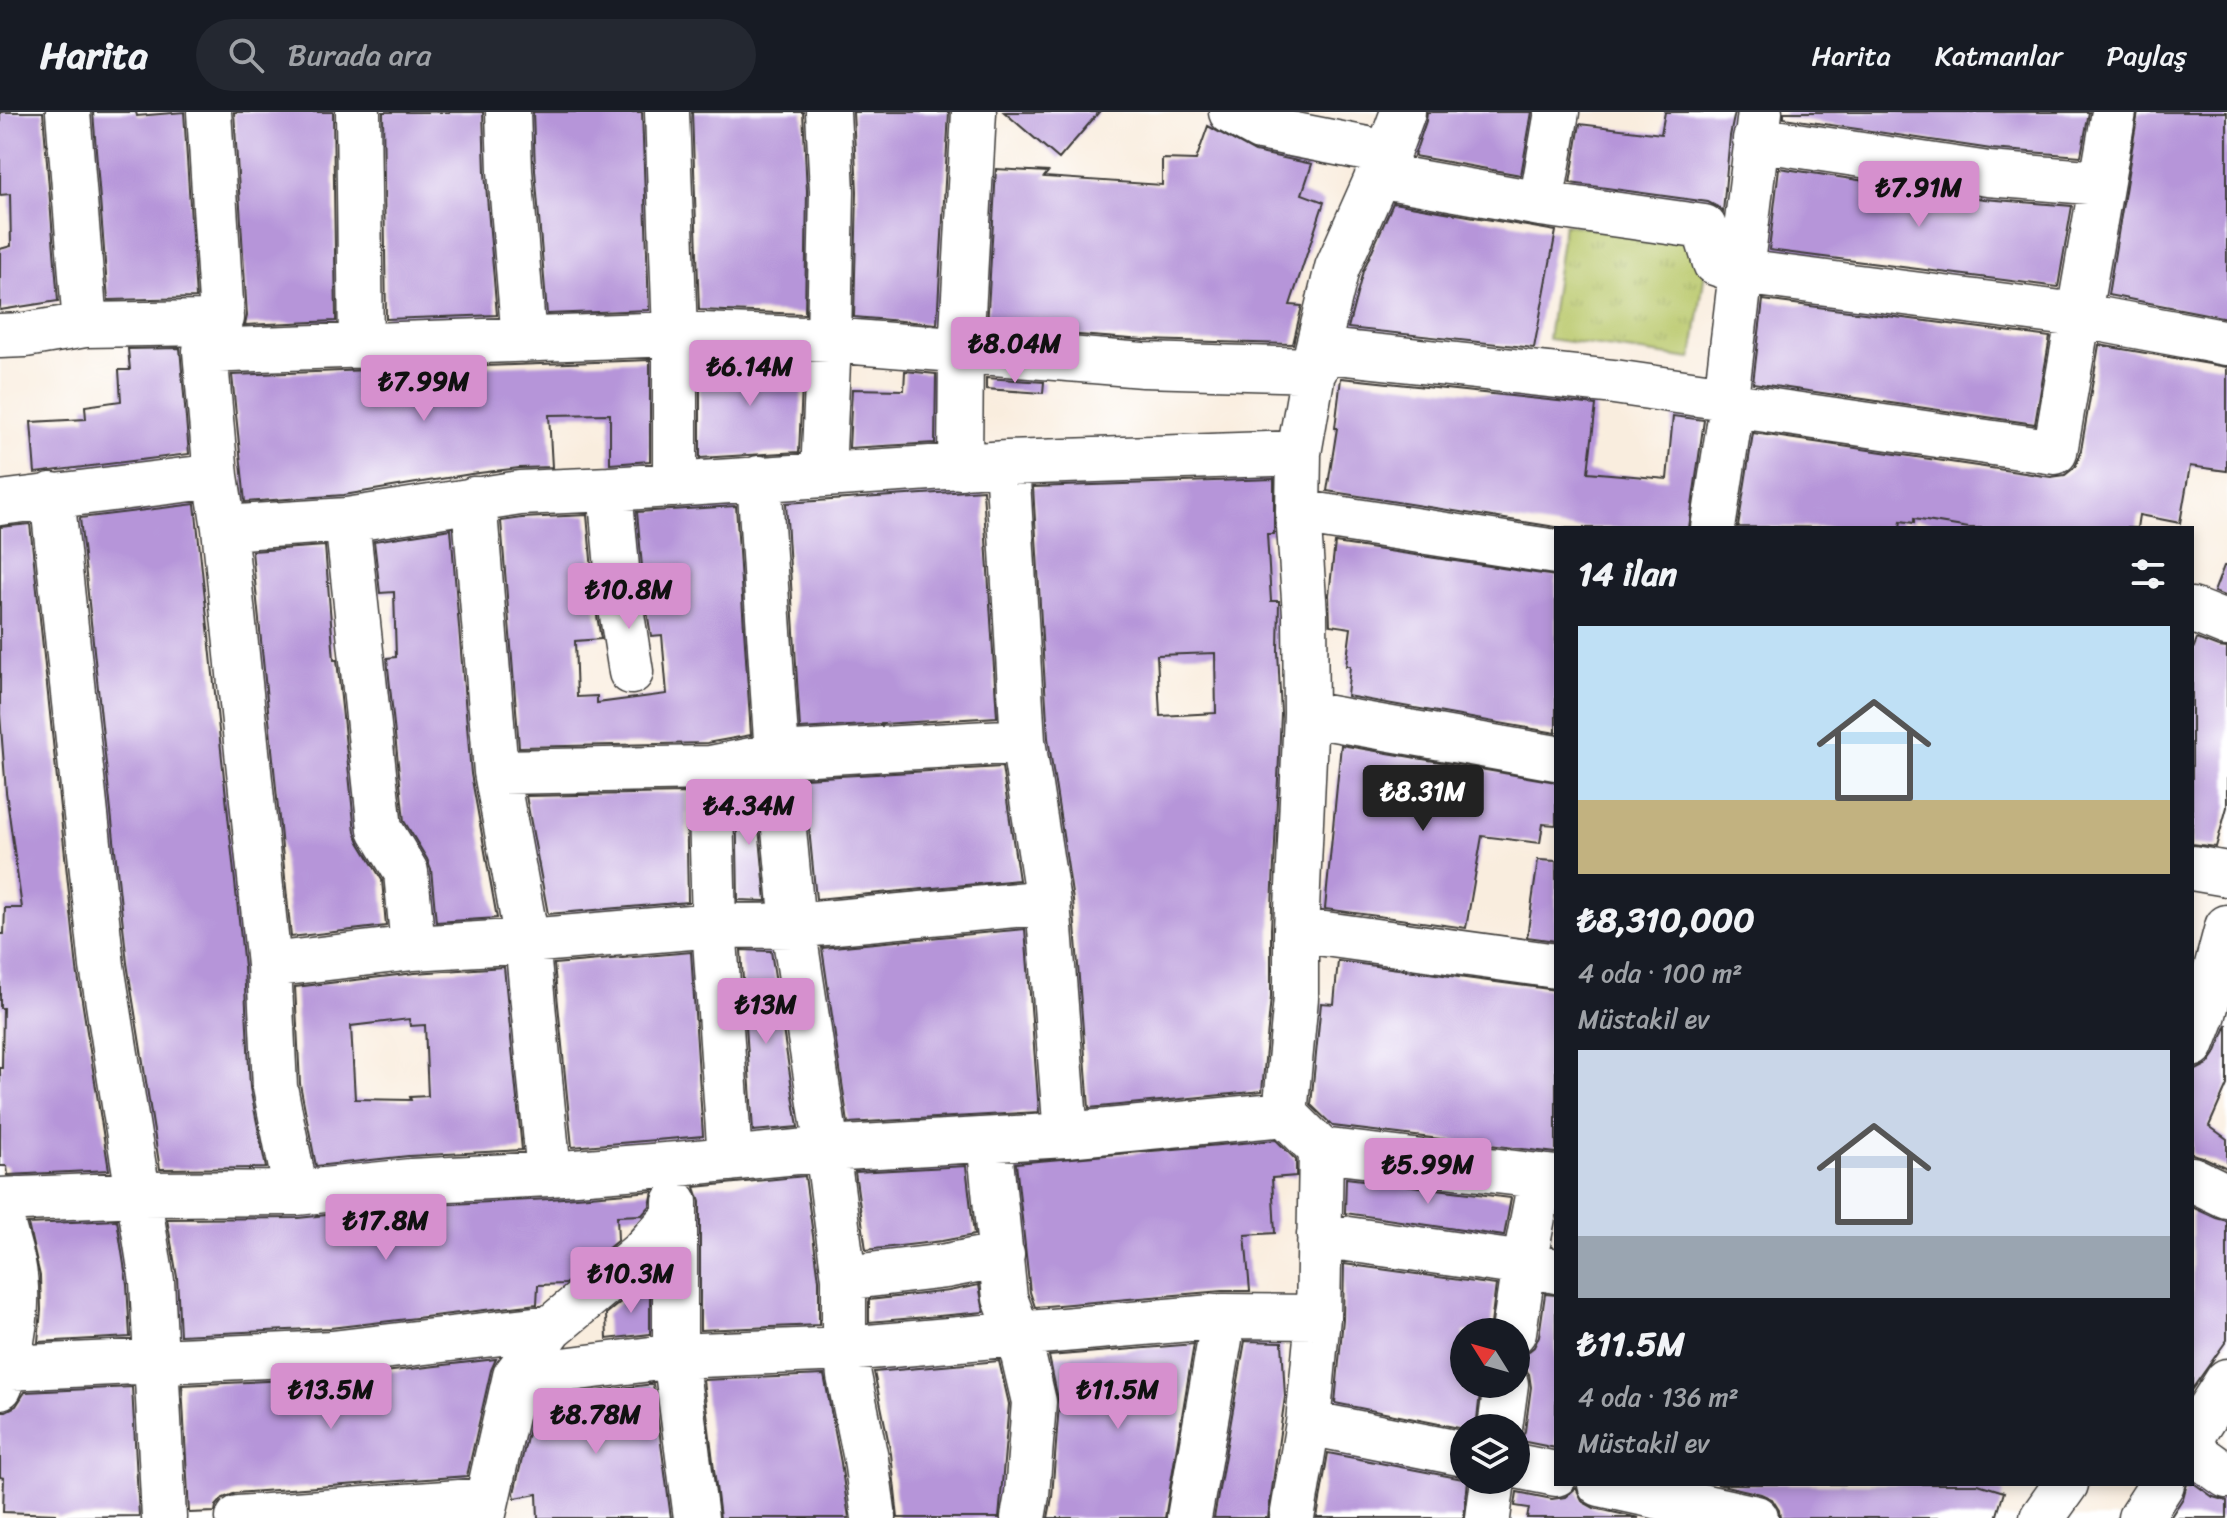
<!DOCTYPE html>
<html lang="tr">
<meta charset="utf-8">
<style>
:root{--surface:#171b24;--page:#242831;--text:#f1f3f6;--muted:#9ea1a6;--line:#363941;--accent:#d690ce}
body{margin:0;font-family:Sriracha,sans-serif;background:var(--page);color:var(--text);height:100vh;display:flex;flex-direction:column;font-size:30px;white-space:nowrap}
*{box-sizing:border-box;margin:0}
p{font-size:26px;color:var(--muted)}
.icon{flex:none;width:44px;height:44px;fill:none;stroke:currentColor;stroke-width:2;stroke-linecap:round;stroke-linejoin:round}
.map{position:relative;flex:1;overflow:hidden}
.drawer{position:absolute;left:1554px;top:414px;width:640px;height:960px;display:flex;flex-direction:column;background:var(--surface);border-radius:0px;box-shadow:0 4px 12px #0003}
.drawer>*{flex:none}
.needle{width:52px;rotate:307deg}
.tools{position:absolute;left:1450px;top:1206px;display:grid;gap:16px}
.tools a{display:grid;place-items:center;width:80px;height:80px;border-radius:50%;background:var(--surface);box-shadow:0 4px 12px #0003;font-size:40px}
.price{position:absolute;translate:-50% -68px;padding:0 18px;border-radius:8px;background:var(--accent);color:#111;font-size:26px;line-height:52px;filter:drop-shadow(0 2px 4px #0008)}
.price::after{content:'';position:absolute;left:50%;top:48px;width:24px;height:18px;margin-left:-12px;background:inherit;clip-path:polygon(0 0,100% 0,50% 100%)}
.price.current{background:#222;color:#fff}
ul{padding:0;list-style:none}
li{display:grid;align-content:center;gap:16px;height:424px;padding:0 24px}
li span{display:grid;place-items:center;height:248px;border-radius:0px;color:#555}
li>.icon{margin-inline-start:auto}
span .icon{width:144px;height:144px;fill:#fffc;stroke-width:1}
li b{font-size:34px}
h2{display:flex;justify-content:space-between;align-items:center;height:96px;padding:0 24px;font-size:34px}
header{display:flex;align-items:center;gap:48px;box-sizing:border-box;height:112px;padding:0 40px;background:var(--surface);border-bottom:2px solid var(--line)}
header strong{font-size:38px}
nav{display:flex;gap:44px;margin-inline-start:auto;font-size:28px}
.search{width:560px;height:72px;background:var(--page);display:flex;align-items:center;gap:20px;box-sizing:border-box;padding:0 28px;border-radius:44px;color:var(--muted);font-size:30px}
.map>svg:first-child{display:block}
.park{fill:url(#park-tufts);stroke:#6a7243;stroke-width:2}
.building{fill:#b695d9;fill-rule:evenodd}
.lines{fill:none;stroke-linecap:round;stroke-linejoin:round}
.minor-casing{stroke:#3d3b39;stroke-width:47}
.minor{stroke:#fff;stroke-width:44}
</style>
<header>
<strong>Harita</strong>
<div class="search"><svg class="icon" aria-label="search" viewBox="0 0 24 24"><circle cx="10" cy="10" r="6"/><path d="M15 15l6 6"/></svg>Burada ara</div>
<nav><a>Harita</a><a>Katmanlar</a><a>Paylaş</a></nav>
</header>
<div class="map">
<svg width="2227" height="1406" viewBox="0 0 2227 1406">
<defs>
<pattern id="park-tufts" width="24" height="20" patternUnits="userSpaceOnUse" patternTransform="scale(2)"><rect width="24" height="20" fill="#b9c86a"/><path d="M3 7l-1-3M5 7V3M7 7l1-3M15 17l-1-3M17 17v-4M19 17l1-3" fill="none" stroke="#9eab5b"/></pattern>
</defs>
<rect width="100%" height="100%" fill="#fff"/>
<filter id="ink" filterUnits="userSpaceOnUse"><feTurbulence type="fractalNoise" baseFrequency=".0125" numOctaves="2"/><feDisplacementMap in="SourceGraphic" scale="16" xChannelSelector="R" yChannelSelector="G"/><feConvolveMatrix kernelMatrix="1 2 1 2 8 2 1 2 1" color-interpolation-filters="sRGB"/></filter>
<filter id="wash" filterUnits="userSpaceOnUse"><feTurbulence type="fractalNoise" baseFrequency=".006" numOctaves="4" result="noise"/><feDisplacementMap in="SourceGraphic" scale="32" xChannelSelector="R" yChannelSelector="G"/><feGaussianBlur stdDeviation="1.8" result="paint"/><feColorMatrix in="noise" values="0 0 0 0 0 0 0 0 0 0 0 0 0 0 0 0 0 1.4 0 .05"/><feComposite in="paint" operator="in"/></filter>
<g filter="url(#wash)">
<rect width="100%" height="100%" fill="#f9edde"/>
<path class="park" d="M1564 112 1709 133 1692 247 1548 227Z"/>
<g id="blocks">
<path class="building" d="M0 0H43L58 189 0 198V137L11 134 10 82 0 83Z
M93 0H136L137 4 184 0 196 186 108 188Z
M234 0H333L336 209 245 213 247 204Z
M383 0H483L485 61 497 203 386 207Z
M533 0H642L649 198 547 202 535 58Z
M692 0H803L807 79 805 202 699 198Z
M853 0H949L937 212 854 205 857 79Z
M1004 0H1099L1059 47Z
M1427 0H1532L1521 63 1414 44 1426 9Z
M1665 0H1735L1730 24 1723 100 1720 96 1708 90 1570 71 1580 12 1661 22Z
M1784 0H2089L2081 44 1991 37 1784 6Z
M2138 0H2227V206L2108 183Z
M1208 14 1255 40 1312 52 1302 82 1324 90 1290 193 1302 194 1293 232 1144 228 987 216 996 57 1048 60 1044 65 1162 73V47L1196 48Z
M1779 56 1984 87 2072 94 2058 175 1769 138Z
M1393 91 1556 119 1534 236 1348 216 1363 159Z
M1763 188 2050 225 2035 312 1753 271Z
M2099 233 2227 255V359L2190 354 2180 411 2139 403 2137 416H1969L1914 407V411L1901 409 1900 416 1738 415 1753 321 2051 365 2065 363 2075 355 2080 344Z
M180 236 189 342 35 361 31 310 86 307 85 294 121 289 119 258H130L128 237Z
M650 248V349L610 352V302L549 303 552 355 519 356 471 362 344 383 245 390 232 263Z
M700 248 803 252 799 340 700 346Z
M905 259 936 262 935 331 849 336 852 277 904 278Z
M986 266 1044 270 1043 281 986 277Z
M1341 266 1596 293 1588 360 1667 367 1673 304 1704 308 1689 416H1562L1327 379 1337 316H1335Z
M1274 367V422H1267L1271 489H1279L1278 539 1281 602 1271 817V885L1262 979 1089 996 1073 788 1048 626 1033 375ZM1215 541 1216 601 1160 604 1157 543Z
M983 378 997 605 800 617 786 391Z
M195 392 244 855 250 976 266 1056 160 1057 127 851 80 406Z
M736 394 751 623 707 631 519 635 501 409 522 406 587 403 595 492 601 527 575 529 577 585 597 584V591L667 582 662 523 651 524 645 487 637 400Z
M30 412 77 857 109 1058 8 1063 7 1054H0V956H2L3 896H0V822H4L5 796H22L6 680 0 602V415Z
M451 417 471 662 497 806 436 810 431 757 427 747 404 709 387 546 396 545 394 480 380 481 374 429Z
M1335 431 1556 464V621L1347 584 1350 554H1346L1351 516 1330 513 1329 483Z
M325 434 334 548H337L355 720 359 730 382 768 386 814 291 825 252 439Z
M2224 454H2227V485L2214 480Z
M2197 527 2218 535 2227 536V695L2216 735 2192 732V540Z
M1341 633 1556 670V713L1543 712 1540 731 1482 724 1466 816 1325 797Z
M1002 655 1019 768 816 787 804 666Z
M755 673 766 789 738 788 736 677Z
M686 681 688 790 548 802 526 684Z
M1538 748 1556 749V829L1527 825Z
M1025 817 1039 1000 848 1011 822 836Z
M741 838 771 839 798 1015 753 1019Z
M691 840 703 1024 572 1035 554 852Z
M1338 849 1556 878V1041L1333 1014 1311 993 1321 891 1334 892Z
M504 855 522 1038 408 1044 316 1054 300 972 295 875 415 861ZM409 907 410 914 425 913 428 984 410 985 411 988 355 987 351 914Z
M2227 912V973L2209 1014 2227 1027V1056L2203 1045 2192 1042V960L2208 952 2215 942Z
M1276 1028 1296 1048V1064L1272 1066 1275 1121 1245 1123 1250 1179H1222L1035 1195 1030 1180 1016 1051Z
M966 1054 974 1123 942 1129 866 1138 855 1060Z
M805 1064 819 1168V1213L700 1218V1090L695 1075Z
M1346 1066 1511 1086 1504 1124 1345 1101Z
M653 1079 650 1094 642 1103 617 1104 618 1128 565 1172 538 1173 537 1192 330 1216 180 1223 177 1165 167 1107 298 1106 413 1094 550 1087Z
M2192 1095 2216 1106 2227 1109V1228L2192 1277Z
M117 1108 127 1172 130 1225 38 1230 41 1198 40 1164 28 1112Z
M1344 1152 1496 1173 1490 1220H1464V1272H1481L1476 1316 1464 1317 1335 1291 1343 1207Z
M650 1166V1222L607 1227 606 1202Z
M979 1173 984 1200 869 1210V1188L949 1179Z
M1545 1182 1556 1183V1336L1521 1329 1525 1319 1531 1275 1529 1262 1522 1253 1516 1250V1244L1524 1243 1534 1235 1539 1224Z
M1245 1229 1282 1230 1285 1285 1268 1406H1214Z
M1194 1232 1165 1406H1048L1052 1385 1059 1292 1049 1244Z
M496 1247 491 1258 467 1364 236 1381 223 1386 216 1394 215 1400 189 1401 182 1273 333 1266Z
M999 1249 1009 1292 999 1406H898L891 1342 874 1260Z
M824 1263 841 1351 849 1406H720L703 1268Z
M653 1272 671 1406H538L537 1382 515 1386 514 1381 536 1287Z
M132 1275 139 1404 56 1405V1402L3 1400 4 1366 0 1365V1299H6L16 1294 25 1280Z
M1328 1341 1468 1368 1464 1406H1317Z
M2192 1370 2213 1385 2227 1389V1406H2170L2183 1386 2187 1372H2192Z
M1717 1372H1978L2004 1380 1996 1406H1780L1779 1398 1772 1387 1761 1382Z
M1576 1376 1583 1390 1594 1396 1639 1406H1527L1529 1396 1515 1394 1517 1380 1552 1387 1565 1385Z"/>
</g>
</g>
<g filter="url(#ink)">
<use href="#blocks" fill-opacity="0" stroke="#3d3b39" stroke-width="2"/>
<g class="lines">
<defs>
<path id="minor" d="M68 0 85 213
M209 0 222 206 209 211 205 239 216 364 224 416 269 853 275 975 296 1081
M358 0 361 234
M508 0 510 59 524 228
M667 0 675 222V373
M1231 0 1260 16 1388 41
M1755 27 1988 62 2101 71
M1377 63 1541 92 1704 115 1715 151 1741 160 2077 203 2227 231
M1541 92 1557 0
M0 224 25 223 85 213 209 211
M1317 238 1614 270 1726 286
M205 239 675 222 829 228 1143 253 1315 258
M1732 293 2055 340 2114 0
M1007 351 1023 629 1048 790 1066 1023
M960 355 961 239 974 0
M823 362 829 228 832 79 828 0
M759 366 777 643 793 814 827 1037 844 1166V1219L849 1264 866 1347 874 1406
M610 377 620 490 631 560
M52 383 102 854 152 1169 164 1406
M474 387 496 660 527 829 549 1062
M0 391 216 364
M1298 400 1556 440
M347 408 380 717 406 760 413 836
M224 416 347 408 520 381 610 377 1007 351 1299 341
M1713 416 1732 293 1726 286 1760 0
M2192 498 2227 512
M1306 602 1556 646
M710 656 714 813 730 1047
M496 660 710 656 777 643 1023 629
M2192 756 2227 762
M1296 818 1556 854
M269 853 413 836 527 829 714 813 793 814 1048 790
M2192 933 2204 902 2227 815
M989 1028 1005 1186 1018 1221 1034 1290 1027 1383 1023 1406
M1321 1038 1556 1066
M2192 1067 2227 1084
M0 1088 140 1082 296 1081 411 1069 549 1062 678 1052 827 1037 1066 1023 1285 1002
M675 1090V1244L696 1406
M0 1102C4 1118 9 1135 13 1151 21 1190 13 1237 0 1275
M1319 1123 1524 1152 1556 1159
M844 1166 946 1154 1002 1143
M1514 1220 1524 1152 1541 1064
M6 1256 332 1241 552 1215
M515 1264 675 1244 846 1237 1224 1204 1318 1205
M1308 1311 1464 1342
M1500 1316 1506 1272
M2192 1324 2227 1269
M2192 1339 2227 1364
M1516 1354 1556 1362
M1600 1372 1756 1406
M238 1406 487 1388
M483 1406 515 1264 552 1215 641 1141 674 1105
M1189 1406 1224 1204
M1292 1406 1308 1311 1318 1205 1321 1038 1285 1002 1296 886V818L1306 602 1305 502 1298 400 1299 341 1317 238 1337 156 1388 41 1403 0
M1488 1406 1493 1368
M2042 1406 2066 1372
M2140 1406 2162 1372"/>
</defs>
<use href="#minor" class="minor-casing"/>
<use href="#minor" class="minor"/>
</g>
</g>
</svg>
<div class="tools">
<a><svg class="needle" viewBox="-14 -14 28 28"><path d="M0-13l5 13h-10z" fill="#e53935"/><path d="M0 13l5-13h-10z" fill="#9ea1a6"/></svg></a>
<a><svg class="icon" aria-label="layers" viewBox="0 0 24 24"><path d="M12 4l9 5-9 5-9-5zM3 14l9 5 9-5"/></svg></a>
</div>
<b class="price" style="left:1919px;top:117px">₺7.91M</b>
<b class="price" style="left:1015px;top:273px">₺8.04M</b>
<b class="price" style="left:750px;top:296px">₺6.14M</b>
<b class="price" style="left:424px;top:311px">₺7.99M</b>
<b class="price" style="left:629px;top:519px">₺10.8M</b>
<b class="price current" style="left:1423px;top:721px">₺8.31M</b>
<b class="price" style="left:749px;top:735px">₺4.34M</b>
<b class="price" style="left:766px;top:934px">₺13M</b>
<b class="price" style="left:1428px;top:1094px">₺5.99M</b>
<b class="price" style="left:386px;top:1150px">₺17.8M</b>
<b class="price" style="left:631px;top:1203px">₺10.3M</b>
<b class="price" style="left:331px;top:1319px">₺13.5M</b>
<b class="price" style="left:1118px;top:1319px">₺11.5M</b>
<b class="price" style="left:596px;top:1344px">₺8.78M</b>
<section class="drawer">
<h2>14 ilan<svg class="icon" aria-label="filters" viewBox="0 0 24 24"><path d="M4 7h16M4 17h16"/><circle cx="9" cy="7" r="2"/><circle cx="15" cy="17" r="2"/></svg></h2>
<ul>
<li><span style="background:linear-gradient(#bfe0f5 70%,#c2b280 0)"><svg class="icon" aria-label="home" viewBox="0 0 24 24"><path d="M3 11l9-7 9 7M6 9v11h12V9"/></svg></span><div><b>₺8,310,000</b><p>4 oda · 100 m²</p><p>Müstakil ev</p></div></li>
<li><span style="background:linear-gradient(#c9d6e8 75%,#9aa5b1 0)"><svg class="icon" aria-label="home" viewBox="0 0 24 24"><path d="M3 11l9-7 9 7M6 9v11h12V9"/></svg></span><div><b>₺11.5M</b><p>4 oda · 136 m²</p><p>Müstakil ev</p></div></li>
</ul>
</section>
</div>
